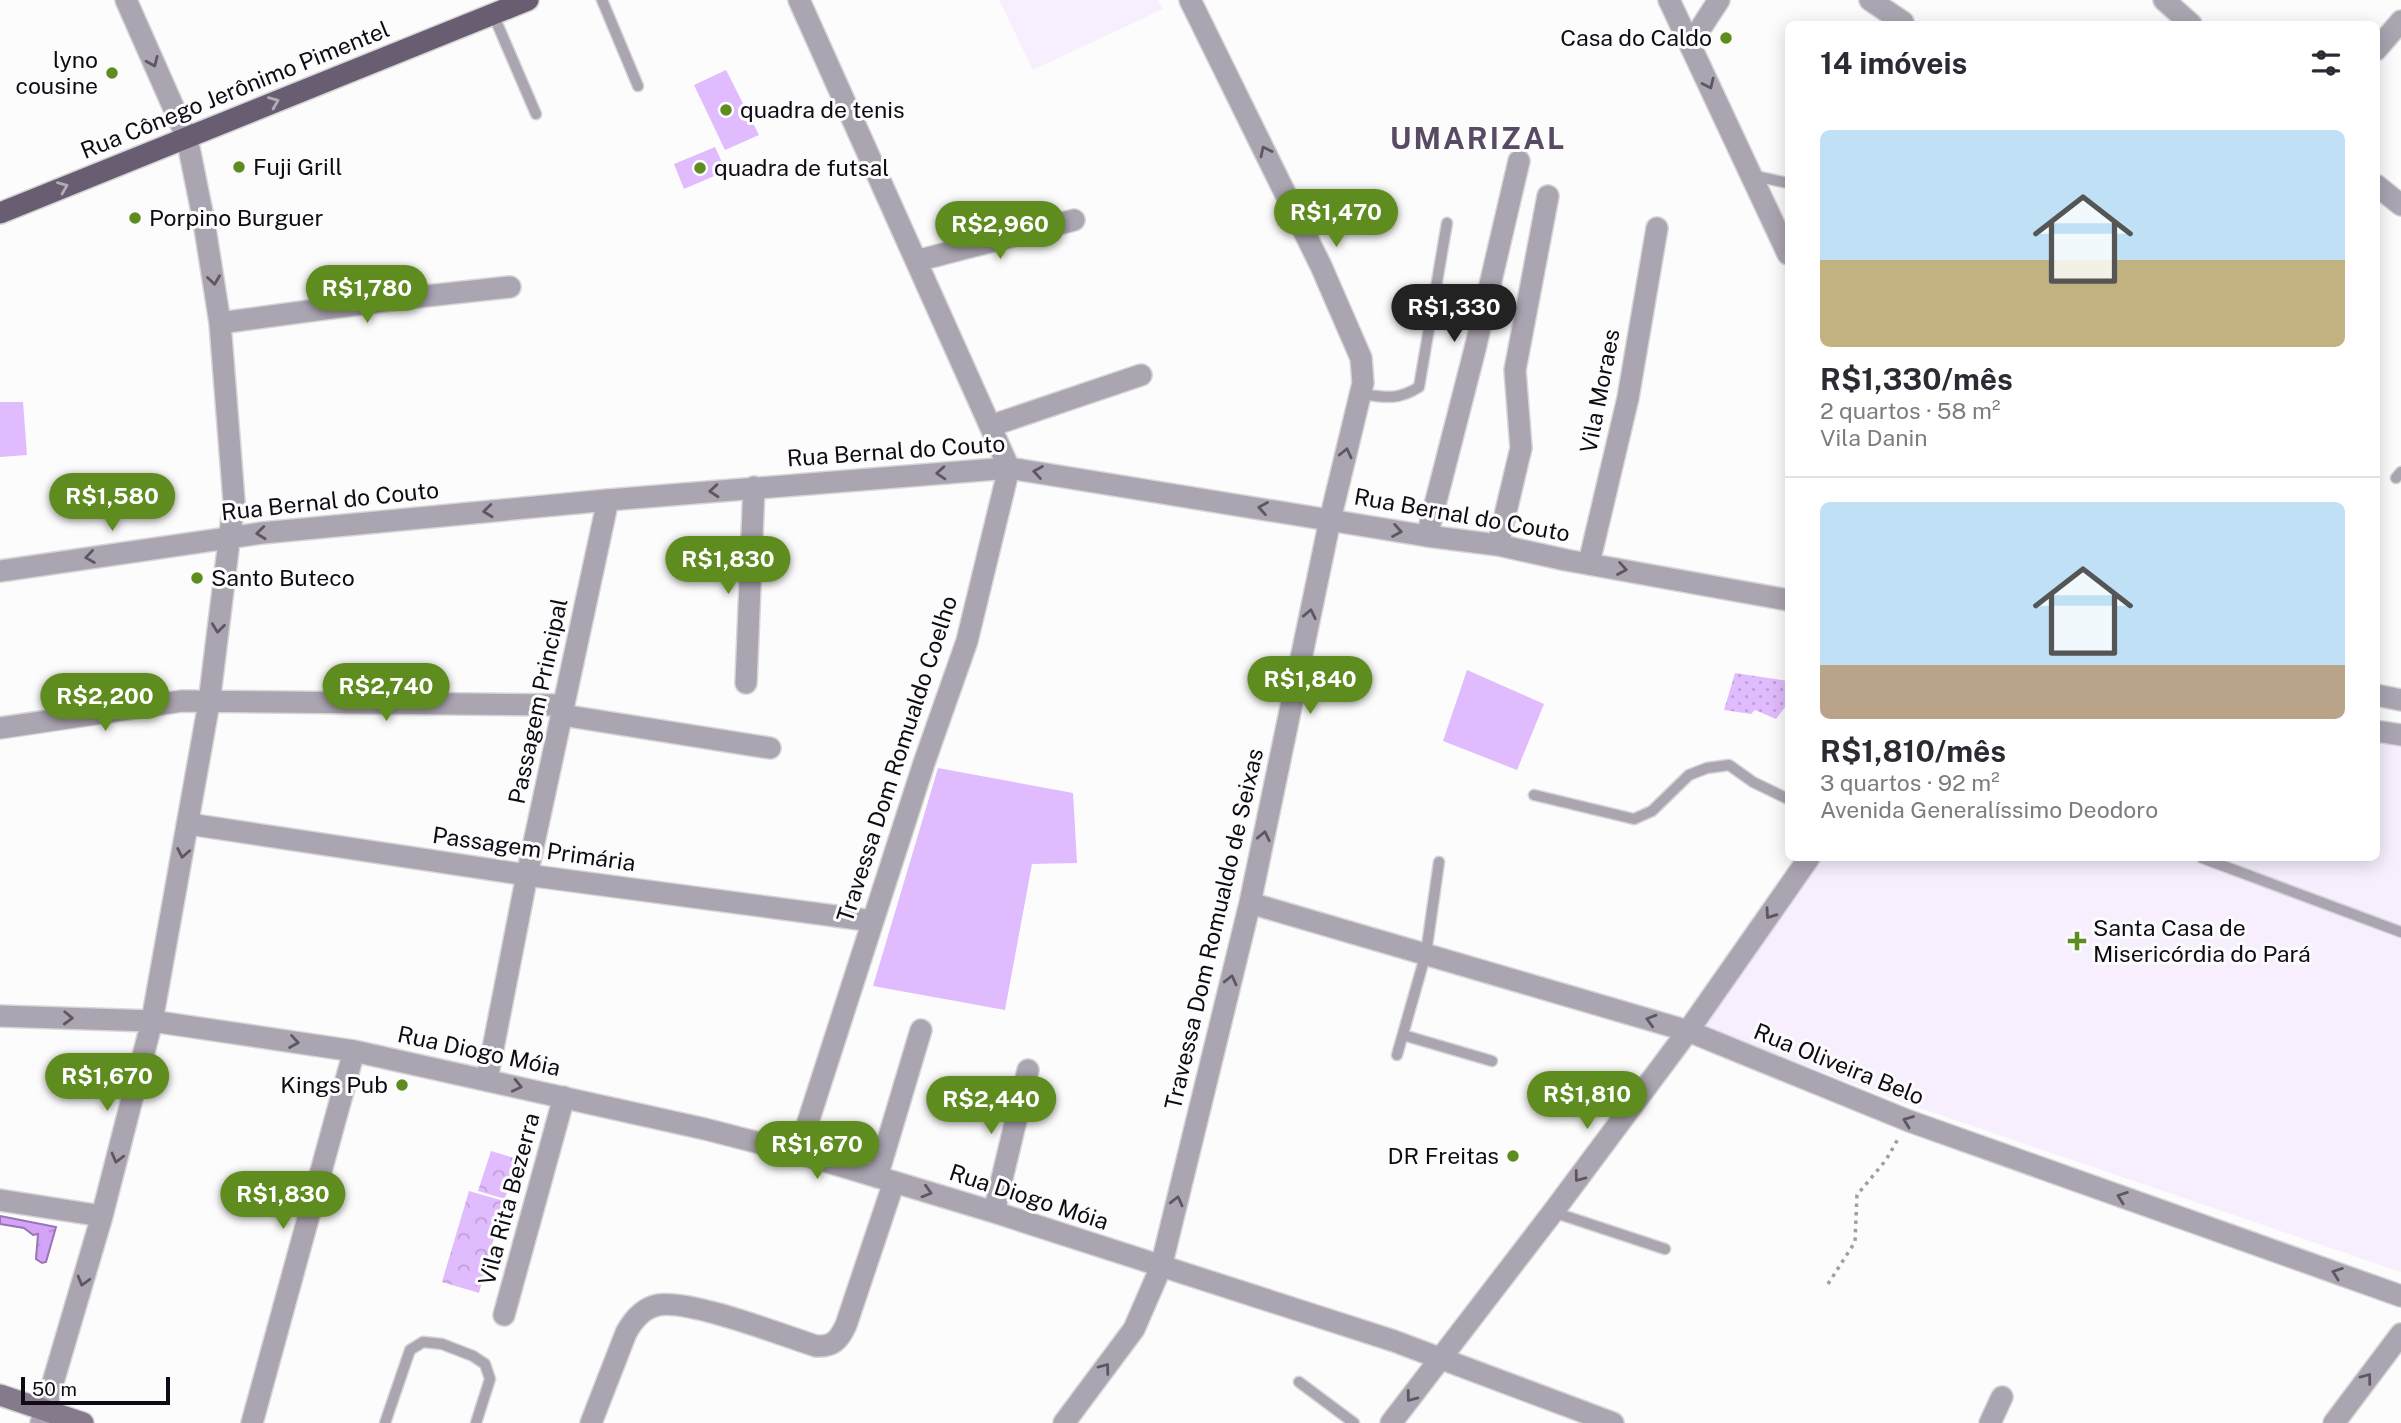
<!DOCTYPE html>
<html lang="pt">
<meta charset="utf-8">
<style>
:root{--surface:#fff;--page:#f2f2f3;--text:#2b2b33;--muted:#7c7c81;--line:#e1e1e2;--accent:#5f8c1f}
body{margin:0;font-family:"Public Sans",sans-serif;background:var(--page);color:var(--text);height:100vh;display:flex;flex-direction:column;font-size:26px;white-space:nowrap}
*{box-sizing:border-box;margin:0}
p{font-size:23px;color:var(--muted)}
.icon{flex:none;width:38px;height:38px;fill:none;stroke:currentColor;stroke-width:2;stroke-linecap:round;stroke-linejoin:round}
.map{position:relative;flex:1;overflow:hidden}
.panel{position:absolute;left:1785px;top:21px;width:595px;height:840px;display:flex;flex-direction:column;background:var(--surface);border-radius:10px;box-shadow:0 4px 18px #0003}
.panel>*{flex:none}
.scale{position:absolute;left:21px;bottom:18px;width:149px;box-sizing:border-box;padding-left:7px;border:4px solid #100a14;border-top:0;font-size:19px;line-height:24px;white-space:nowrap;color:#100a14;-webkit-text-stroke:5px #fcfcfc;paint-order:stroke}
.price{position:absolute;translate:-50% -60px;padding:0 16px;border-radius:24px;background:var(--accent);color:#fff;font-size:23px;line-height:46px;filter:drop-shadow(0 2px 4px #0008)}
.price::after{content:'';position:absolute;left:50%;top:42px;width:21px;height:16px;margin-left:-10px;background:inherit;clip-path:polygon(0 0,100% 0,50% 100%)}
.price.selected{background:#222;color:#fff}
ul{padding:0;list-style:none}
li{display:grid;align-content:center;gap:14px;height:371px;padding:0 35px}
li+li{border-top:2px solid var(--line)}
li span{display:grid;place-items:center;height:217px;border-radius:10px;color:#555}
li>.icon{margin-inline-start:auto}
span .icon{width:126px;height:126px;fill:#fffc;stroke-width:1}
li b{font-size:30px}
h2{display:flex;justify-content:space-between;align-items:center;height:84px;padding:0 35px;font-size:30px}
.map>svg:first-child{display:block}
.built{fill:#f7effe}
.grass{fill:#e0bbfd}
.park{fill:url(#park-crowns)}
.garden{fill:url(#garden-dots)}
.water{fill:url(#water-ripples);stroke:#9875b3;stroke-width:2}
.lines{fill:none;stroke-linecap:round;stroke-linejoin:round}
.service-casing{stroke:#d6d5d7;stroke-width:13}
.minor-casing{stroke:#d6d5d7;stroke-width:24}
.tertiary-casing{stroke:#d6d5d7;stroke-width:24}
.secondary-casing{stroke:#d6d5d7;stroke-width:24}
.primary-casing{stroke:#d6d5d7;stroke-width:24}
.path{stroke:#a09ea2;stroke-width:3.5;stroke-dasharray:3.5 5;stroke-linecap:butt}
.service{stroke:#aba4b1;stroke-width:10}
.minor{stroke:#aba4b1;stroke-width:21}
.tertiary{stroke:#aba4b1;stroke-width:21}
.secondary{stroke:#847a8c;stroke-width:21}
.primary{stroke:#695d72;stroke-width:21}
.oneway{stroke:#5e5762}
.oneway2{stroke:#b2acb7}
.poi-dot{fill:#5f8c1f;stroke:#fcfcfc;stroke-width:2.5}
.labels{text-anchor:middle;stroke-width:6;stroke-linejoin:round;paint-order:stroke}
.poi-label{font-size:23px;fill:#100a14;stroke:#fcfcfc;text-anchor:start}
.street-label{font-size:23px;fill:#100a14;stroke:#fcfcfc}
.district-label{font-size:30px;font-weight:bold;letter-spacing:2px;fill:#584a63;stroke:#fcfcfc}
</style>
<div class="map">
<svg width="2401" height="1423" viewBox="0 0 2401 1423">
<defs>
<pattern id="park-crowns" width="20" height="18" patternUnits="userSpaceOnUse" patternTransform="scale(1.75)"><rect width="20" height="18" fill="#e0bbfd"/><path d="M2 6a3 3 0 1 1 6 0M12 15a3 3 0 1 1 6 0" fill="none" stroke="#bf9fd8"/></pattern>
<pattern id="garden-dots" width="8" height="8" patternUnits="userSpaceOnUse" patternTransform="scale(1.75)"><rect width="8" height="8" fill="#e0bbfd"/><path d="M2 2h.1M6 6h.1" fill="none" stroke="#bf9fd8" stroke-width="1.8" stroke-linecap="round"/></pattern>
<pattern id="water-ripples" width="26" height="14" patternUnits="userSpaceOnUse" patternTransform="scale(1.75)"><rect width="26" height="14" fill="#d3a3f7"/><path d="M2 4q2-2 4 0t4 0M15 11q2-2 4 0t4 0" fill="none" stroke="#b48bd3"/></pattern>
</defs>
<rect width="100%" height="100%" fill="#fcfcfc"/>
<path class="built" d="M999 0H1158L1163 9 1033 70Z
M2377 725 2401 730V1272L1902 1102 1696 1024 1810 858H2376Z"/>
<path class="grass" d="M726 70 759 135 725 150 694 85Z
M715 147 726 171 684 189 674 164Z
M0 402H23L27 455 0 457Z
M1467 670 1544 704 1517 770 1443 741Z
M938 768 1073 793 1077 863 1032 864 1005 1010 873 986Z"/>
<path class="park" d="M491 1151 517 1159 505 1199 478 1191Z
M469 1191 504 1201 479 1293 442 1282Z"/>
<path class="garden" d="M1735 673 1788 681V703L1776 719 1755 710 1751 714 1724 710Z"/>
<path class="water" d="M0 1216 56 1227 46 1262 42 1263 36 1259 38 1234 33 1235 24 1228 0 1224Z"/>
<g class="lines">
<defs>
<path id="service" d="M602 0 638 86
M493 14 536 114
M1751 175 1788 183
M1360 394C1384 397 1397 401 1419 387L1447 223
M2396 478 2401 472
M1534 795 1634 819 1652 811 1689 775 1707 768 1729 765 1753 782 1788 799
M2202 858 2401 932
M1403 1035 1492 1061
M1397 1055 1426 953 1439 862
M1553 1212 1665 1249
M1299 1382 1354 1423
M385 1423 410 1350 423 1342 442 1344 473 1356 485 1364 490 1379 476 1423"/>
<path id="minor" d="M1870 0 1903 22
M2164 0 2191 24
M1691 43 1719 0
M2376 50 2401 21
M2376 185 2401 205
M916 261 1074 220
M220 323 398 299 510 287
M990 426 1141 375
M1427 536 1475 349 1519 161
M1498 545 1521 448 1515 370 1548 196
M1589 563 1628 398 1657 228
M0 571 262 533 608 500 1009 468 1427 536 1498 545 1566 560 1788 600
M746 683 754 487
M562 715 770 748
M0 728 182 701 564 705
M189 824 527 875 873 921
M0 1016 152 1021 354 1051 705 1129 798 1153 994 1212 1394 1341 1613 1423
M487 1079 527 875 608 500
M798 1153 924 763 967 641 1009 468 799 0
M877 1177 921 1030
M0 1200 102 1216
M994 1212 1028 1070
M504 1315 564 1097
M41 1423 102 1216 152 1021 209 703 234 501 220 323 204 222 187 138 126 0
M252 1423 354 1051
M591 1423 626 1333C633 1320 643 1308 658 1305 689 1299 782 1335 816 1346 833 1347 839 1340 846 1325L894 1182
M1990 1423 2002 1397"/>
<path id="tertiary" d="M1669 0 1788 254
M2376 695 2401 700
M2376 731 2401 735
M1250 903 1688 1031 1909 1121 2401 1296
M1064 1423 1134 1329 1161 1267 1250 903 1330 520 1363 383 1361 358 1321 266 1190 0
M1391 1423 1553 1212 1688 1031 1809 858
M2334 1423 2401 1334"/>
<path id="secondary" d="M0 1395 83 1423"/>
<path id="primary" d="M0 213 528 0"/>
</defs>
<use href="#service" class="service-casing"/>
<use href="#minor" class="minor-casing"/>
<use href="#tertiary" class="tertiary-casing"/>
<use href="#secondary" class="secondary-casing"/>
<use href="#primary" class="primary-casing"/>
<path class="path" d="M1828 1284 1855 1242 1857 1195 1886 1160 1898 1139"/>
<use href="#service" class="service"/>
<use href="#minor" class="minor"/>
<use href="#tertiary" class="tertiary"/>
<use href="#secondary" class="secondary"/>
<use href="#primary" class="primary"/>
</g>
<defs><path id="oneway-chevron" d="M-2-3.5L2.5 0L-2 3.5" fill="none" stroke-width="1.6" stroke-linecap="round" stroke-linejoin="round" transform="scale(1.75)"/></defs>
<g class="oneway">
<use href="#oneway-chevron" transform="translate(153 62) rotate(66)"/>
<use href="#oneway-chevron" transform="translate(1709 84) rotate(65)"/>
<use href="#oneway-chevron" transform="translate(1265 151) rotate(-116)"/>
<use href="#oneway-chevron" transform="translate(214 280) rotate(82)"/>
<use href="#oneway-chevron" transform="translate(1346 453) rotate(-77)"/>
<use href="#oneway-chevron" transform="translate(1038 472) rotate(-171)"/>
<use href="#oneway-chevron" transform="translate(941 473) rotate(176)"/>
<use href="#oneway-chevron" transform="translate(714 491) rotate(175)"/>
<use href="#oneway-chevron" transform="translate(1263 508) rotate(-170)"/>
<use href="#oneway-chevron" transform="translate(488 511) rotate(174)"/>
<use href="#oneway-chevron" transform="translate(1397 531) rotate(10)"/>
<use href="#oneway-chevron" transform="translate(261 533) rotate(174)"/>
<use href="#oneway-chevron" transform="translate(90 557) rotate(172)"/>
<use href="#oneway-chevron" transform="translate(1622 569) rotate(10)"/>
<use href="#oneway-chevron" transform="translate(1310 614) rotate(-78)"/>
<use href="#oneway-chevron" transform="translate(218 628) rotate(97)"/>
<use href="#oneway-chevron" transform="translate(1264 836) rotate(-78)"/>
<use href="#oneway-chevron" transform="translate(183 853) rotate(101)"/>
<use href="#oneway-chevron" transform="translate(1770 914) rotate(125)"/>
<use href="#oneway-chevron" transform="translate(1231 980) rotate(-76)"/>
<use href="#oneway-chevron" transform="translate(68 1018) rotate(2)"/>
<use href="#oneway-chevron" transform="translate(1651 1020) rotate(-164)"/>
<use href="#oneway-chevron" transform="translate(294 1042) rotate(9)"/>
<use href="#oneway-chevron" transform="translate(517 1086) rotate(13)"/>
<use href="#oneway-chevron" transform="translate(1908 1121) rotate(-159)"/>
<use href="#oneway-chevron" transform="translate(117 1158) rotate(105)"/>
<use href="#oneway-chevron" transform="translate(1579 1177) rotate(127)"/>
<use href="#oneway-chevron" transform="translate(927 1192) rotate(17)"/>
<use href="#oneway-chevron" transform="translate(2122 1197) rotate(-160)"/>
<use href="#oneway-chevron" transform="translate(1177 1201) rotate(-76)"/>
<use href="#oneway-chevron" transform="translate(2337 1273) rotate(-160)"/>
<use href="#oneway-chevron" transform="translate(83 1281) rotate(106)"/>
<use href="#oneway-chevron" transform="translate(1105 1368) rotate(-53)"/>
<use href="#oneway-chevron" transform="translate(2367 1378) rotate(-53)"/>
<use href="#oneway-chevron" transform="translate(1411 1397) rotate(127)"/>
</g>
<g class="oneway2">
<use href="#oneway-chevron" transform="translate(274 102) rotate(-22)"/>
<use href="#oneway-chevron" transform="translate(63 187) rotate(-22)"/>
</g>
<g class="poi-dot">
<circle cx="1726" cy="38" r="7"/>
<circle cx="112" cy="73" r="7"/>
<circle cx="726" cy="110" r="7"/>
<circle cx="239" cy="167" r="7"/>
<circle cx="700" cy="168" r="7"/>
<circle cx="135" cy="218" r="7"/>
<circle cx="197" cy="578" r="7"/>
<path d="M2073.5 930.5h7v7h7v7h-7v7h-7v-7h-7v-7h7z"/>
<circle cx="402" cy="1085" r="7"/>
<circle cx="1513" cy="1156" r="7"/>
</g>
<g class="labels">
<g class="poi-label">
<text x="1712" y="46" text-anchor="end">Casa do Caldo</text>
<text x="98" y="68" text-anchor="end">lyno<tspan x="98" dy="26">cousine</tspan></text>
<text x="740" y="118">quadra de tenis</text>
<text x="253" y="175">Fuji Grill</text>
<text x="714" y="176">quadra de futsal</text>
<text x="149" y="226">Porpino Burguer</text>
<text x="211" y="586">Santo Buteco</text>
<text x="2093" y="936">Santa Casa de<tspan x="2093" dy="26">Misericórdia do Pará</tspan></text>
<text x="388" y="1093" text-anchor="end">Kings Pub</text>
<text x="1499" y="1164" text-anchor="end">DR Freitas</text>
</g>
<g class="street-label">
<text transform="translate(235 90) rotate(-22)" y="8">Rua Cônego Jerônimo Pimentel</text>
<text transform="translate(1600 391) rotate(-79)" y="8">Vila Moraes</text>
<text transform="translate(896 451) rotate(-4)" y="8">Rua Bernal do Couto</text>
<text transform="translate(330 501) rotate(-6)" y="8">Rua Bernal do Couto</text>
<text transform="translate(1462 515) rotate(10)" y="8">Rua Bernal do Couto</text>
<text transform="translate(538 701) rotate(-78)" y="8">Passagem Principal</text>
<text transform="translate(897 759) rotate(-72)" y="8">Travessa Dom Romualdo Coelho</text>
<text transform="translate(534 849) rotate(8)" y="8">Passagem Primária</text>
<text transform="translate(1214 929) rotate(-77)" y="8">Travessa Dom Romualdo de Seixas</text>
<text transform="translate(479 1051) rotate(12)" y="8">Rua Diogo Móia</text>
<text transform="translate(1839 1064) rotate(22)" y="8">Rua Oliveira Belo</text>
<text transform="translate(1029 1197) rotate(18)" y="8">Rua Diogo Móia</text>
<text transform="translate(509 1199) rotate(-75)" y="8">Vila Rita Bezerra</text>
</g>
<g class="district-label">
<text x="1478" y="149">UMARIZAL</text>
</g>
</g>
</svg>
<div class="scale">50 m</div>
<b class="price" style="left:1336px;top:249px">R$1,470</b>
<b class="price" style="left:1000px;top:261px">R$2,960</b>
<b class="price" style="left:367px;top:325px">R$1,780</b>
<b class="price selected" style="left:1454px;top:344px">R$1,330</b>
<b class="price" style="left:112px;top:533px">R$1,580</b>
<b class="price" style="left:728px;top:596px">R$1,830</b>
<b class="price" style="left:1310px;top:716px">R$1,840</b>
<b class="price" style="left:386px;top:723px">R$2,740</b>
<b class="price" style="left:105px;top:733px">R$2,200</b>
<b class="price" style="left:107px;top:1113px">R$1,670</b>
<b class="price" style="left:1587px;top:1131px">R$1,810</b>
<b class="price" style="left:991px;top:1136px">R$2,440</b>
<b class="price" style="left:817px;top:1181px">R$1,670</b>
<b class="price" style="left:283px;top:1231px">R$1,830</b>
<section class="panel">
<h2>14 imóveis<svg class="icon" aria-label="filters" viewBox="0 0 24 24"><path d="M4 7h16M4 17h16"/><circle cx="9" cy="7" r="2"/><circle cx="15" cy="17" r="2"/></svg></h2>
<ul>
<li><span style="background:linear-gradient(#bfe0f5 60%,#c2b280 0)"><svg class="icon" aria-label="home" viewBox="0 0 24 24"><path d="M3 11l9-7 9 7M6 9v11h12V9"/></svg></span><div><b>R$1,330/mês</b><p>2 quartos · 58 m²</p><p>Vila Danin</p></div></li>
<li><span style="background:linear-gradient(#bfe0f5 75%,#b9a48a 0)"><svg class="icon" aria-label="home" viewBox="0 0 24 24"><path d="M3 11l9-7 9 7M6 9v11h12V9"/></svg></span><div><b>R$1,810/mês</b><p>3 quartos · 92 m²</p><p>Avenida Generalíssimo Deodoro</p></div></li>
</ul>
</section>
</div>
